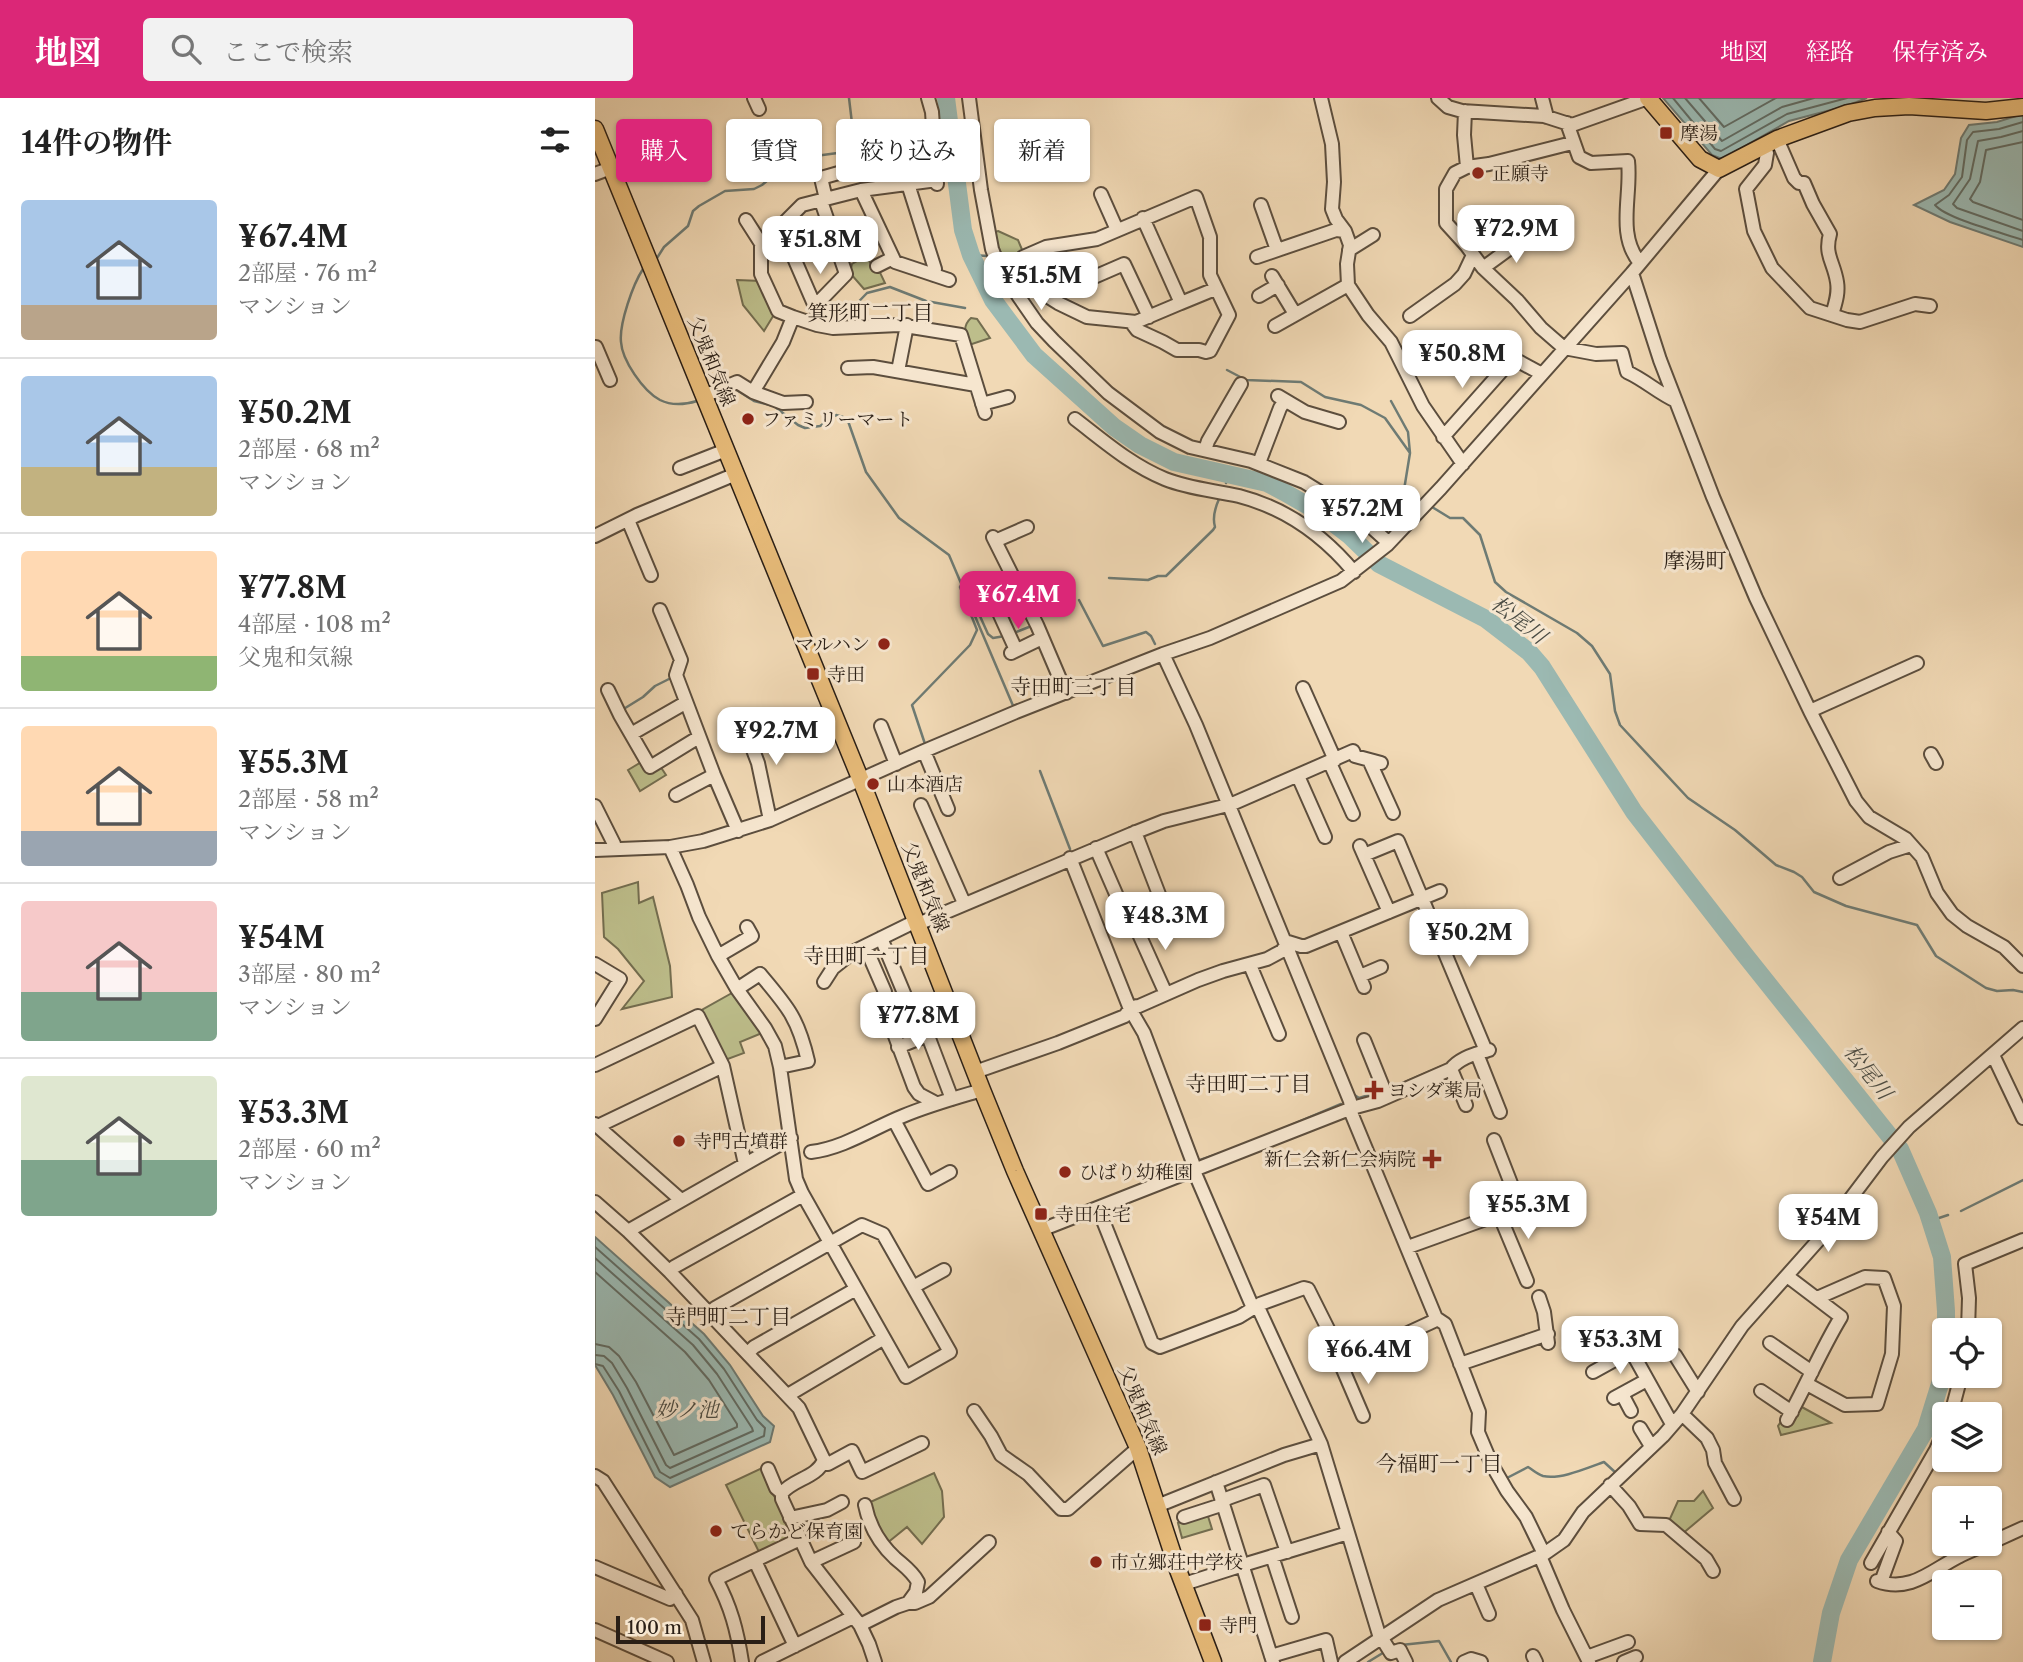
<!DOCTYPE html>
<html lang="ja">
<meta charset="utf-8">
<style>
:root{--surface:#fff;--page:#f2f2f2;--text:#222;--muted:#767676;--line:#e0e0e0;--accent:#db2777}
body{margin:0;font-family:"Libre Caslon Text","Noto Serif JP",serif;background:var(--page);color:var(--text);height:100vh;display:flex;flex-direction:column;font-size:26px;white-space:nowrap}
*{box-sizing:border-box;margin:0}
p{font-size:23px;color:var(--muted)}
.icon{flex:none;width:38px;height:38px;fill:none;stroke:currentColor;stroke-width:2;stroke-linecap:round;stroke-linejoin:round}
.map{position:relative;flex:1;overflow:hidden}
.details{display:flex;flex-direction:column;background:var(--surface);width:595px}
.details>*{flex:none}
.banner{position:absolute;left:21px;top:21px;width:665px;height:63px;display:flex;gap:14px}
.buttons{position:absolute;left:1337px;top:1220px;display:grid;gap:14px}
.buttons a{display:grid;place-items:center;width:70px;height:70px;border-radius:7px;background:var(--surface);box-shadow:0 2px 5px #0004;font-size:35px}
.scale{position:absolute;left:21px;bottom:18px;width:149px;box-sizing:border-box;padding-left:7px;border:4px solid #2a1f16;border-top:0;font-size:19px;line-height:24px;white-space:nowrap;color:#2a1f16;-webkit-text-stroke:5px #f6e6cf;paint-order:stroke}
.price{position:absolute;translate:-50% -60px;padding:0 16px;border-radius:14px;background:#fff;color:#222;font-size:23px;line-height:46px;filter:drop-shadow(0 2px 4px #0008)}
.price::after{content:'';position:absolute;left:50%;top:42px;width:21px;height:16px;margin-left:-10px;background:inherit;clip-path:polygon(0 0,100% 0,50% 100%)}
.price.current{background:var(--accent);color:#fff}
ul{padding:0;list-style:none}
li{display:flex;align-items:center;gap:21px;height:175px;padding:0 21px}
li+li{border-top:2px solid var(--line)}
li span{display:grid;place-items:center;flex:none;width:196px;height:140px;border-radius:7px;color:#555}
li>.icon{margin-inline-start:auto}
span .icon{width:84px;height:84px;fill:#fffc;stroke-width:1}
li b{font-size:30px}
h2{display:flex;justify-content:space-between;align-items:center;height:84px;padding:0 21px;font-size:30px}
.pill{padding:0 24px;border-radius:7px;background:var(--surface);box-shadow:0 2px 5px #0004;font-size:24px;line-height:63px}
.pill.current{background:var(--accent);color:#fff}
header{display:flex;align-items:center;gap:42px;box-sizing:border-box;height:98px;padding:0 35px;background:var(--accent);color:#fff}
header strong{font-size:33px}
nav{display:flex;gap:38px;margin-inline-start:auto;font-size:24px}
.search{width:490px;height:63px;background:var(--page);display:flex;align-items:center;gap:18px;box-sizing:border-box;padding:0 24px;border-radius:7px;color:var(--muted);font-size:26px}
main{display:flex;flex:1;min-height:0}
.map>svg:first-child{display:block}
.green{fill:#bdbe8b;stroke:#746e50;stroke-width:2}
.water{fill:#9bb9b2;stroke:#6e7b74;stroke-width:2}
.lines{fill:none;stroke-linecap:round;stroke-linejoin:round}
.shore{stroke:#626c64;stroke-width:2}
.stream{stroke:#6e7b74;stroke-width:2.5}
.river{stroke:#9bb9b2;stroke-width:18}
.minor-casing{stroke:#5c4e3e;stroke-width:16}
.major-casing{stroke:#2a1f16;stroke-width:19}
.minor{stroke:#f6e6cf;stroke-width:12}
.major{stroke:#e8bc7a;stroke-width:16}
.poi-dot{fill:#8f2418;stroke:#f6e6cf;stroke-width:2.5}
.labels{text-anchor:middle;stroke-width:6;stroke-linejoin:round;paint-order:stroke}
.poi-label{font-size:19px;fill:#2a1f16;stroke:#f6e6cf;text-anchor:start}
.street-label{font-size:19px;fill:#2a1f16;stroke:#f6e6cf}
.neighbourhood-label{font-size:21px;fill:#2a1f16;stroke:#f6e6cf}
.water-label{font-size:21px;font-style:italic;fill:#4c4d45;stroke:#f6e6cf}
</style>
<header>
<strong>地図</strong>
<div class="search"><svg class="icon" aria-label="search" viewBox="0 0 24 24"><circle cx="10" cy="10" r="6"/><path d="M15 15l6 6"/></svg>ここで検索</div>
<nav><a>地図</a><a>経路</a><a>保存済み</a></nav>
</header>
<main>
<section class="details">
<h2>14件の物件<svg class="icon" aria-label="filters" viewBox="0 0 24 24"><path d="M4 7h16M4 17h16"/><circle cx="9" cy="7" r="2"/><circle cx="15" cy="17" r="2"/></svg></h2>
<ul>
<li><span style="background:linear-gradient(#a9c7e8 75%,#b9a48a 0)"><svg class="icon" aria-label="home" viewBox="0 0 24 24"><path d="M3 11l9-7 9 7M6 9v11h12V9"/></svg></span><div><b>¥67.4M</b><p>2部屋 · 76 m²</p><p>マンション</p></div></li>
<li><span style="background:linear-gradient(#a9c7e8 65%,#c2b280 0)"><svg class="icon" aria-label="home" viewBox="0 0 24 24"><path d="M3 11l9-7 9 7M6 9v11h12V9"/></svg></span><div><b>¥50.2M</b><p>2部屋 · 68 m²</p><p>マンション</p></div></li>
<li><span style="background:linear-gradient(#ffd9b3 75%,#8fb573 0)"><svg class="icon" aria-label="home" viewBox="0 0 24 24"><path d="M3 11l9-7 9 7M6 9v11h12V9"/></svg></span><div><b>¥77.8M</b><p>4部屋 · 108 m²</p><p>父鬼和気線</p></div></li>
<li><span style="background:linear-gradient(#ffd9b3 75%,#9aa5b1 0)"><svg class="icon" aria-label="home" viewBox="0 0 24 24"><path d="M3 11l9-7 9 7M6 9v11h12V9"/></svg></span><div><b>¥55.3M</b><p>2部屋 · 58 m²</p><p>マンション</p></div></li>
<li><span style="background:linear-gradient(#f6c9c9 65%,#7fa58c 0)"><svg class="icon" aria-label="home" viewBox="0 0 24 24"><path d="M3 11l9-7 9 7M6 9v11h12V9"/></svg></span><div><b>¥54M</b><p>3部屋 · 80 m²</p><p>マンション</p></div></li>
<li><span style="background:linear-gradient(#dfe7d0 60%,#7fa58c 0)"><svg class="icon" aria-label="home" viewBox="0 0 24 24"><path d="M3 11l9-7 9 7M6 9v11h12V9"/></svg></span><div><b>¥53.3M</b><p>2部屋 · 60 m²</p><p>マンション</p></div></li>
</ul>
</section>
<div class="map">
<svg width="1428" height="1564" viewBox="0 0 1428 1564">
<rect width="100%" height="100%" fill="#f1d9b5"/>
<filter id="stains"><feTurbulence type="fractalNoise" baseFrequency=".00286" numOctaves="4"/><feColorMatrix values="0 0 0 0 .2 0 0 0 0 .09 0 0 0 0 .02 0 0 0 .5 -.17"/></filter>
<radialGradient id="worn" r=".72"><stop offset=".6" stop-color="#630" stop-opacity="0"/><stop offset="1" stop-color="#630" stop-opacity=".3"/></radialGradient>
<path class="green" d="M403 133 423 142 428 154 422 156 424 163 411 166 397 135Z
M271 158 276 166 280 164 290 185 269 191 255 175 257 166Z
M142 182 166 183 180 215 169 233 148 207Z
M376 220 382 221 395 240 374 247C370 236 367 228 376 220Z
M48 663 65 668 71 677 45 693 33 672Z
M43 784 44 805 58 799 75 868 77 899 27 911 49 883 23 851 9 839 7 795Z
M137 895 167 935 145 944 149 955 130 962 105 913Z
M1205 1308 1236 1325 1186 1337 1183 1328 1187 1322Z
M167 1370 196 1436 193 1443 165 1456 131 1387Z
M339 1375 347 1393 349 1419 327 1446 312 1429 291 1446 271 1406Z
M1108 1393 1118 1410 1086 1437 1073 1425 1083 1403H1099Z
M612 1415 617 1431 587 1440 583 1425Z"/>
<path class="water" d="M1068 0H1272L1251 8 1194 23 1127 61 1117 57Z
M1428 16V149L1355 124 1319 107 1349 92 1360 76 1366 40 1374 27 1402 24Z
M0 1139 109 1236 135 1267 168 1318 179 1328 175 1344 75 1389 60 1379 18 1297 0 1267Z"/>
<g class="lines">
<path class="shore" d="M1078 0 1120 51 1126 53 1192 16 1252 0
M1090 0 1127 43 1187 9 1219 0
M1104 0 1129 29 1181 0
M1428 24 1404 31 1378 34 1372 42 1367 79 1354 97 1340 107C1352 121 1408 135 1428 142
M1428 33 1406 39 1383 43 1375 81 1358 106 1362 110 1428 133
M1428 44 1391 52 1385 84 1375 101 1378 104 1428 122
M0 1149 104 1241 129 1271 162 1322 170 1330 169 1338 75 1380 65 1374 24 1293 8 1268 0 1266
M0 1160 98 1247 122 1276 157 1330 158 1333 75 1370 71 1367 32 1290 17 1265 9 1258 0 1257
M0 1174 90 1254 114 1282 142 1326V1329L79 1357 41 1284 24 1258 14 1249 0 1246"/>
<path class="stream" d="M376 157 393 158
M62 160 69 149 93 128 98 113 104 108 130 93 159 91 167 87 198 61 250 54 257 49 259 42 254 0
M48 171C38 186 24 226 26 244 27 262 48 293 65 302 77 308 89 307 102 303
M244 224 272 195 295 189 331 203 370 210
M632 272 651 282 706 284 730 299 766 307 790 320 815 355
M140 291 159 303 179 308 203 327 210 330 225 328 241 317 248 319 253 323 271 374 304 420 354 457 419 610
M796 303 813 334 815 355 809 392 810 395 824 406
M631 385 634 377
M837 409 855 420H868L885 437 900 484 911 494 982 535 997 548 1015 576 1020 613 1025 627 1093 700 1140 732 1181 767 1199 774 1207 779 1219 794 1251 808 1322 827 1341 858 1391 890 1402 893 1418 892 1428 894
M514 480 553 482 563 478H571L618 432 620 429C617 419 620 410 624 401
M367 485 371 487 393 536 398 540 410 538
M484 502 508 548 551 534 556 538 560 546
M419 535 439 527
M27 612 48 599 60 588 76 580
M330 646 317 607 375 547 382 532 365 489 367 485
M445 673 475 751
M794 991 845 969
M758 996 764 1000 784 994
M687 1031 746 1006
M602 1063 626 1055
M1366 1113 1428 1082
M1335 1123 1353 1117
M910 1381 933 1369C938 1372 942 1376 948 1378 965 1382 992 1370 1009 1364L1021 1375
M806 1547 844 1543 856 1564
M773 1564 791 1553"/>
<path class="river" d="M351 0 368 132 376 157 398 202 439 257 519 329 545 347 579 364 672 385 689 394 724 414 754 437 784 466 891 521 934 554 947 569 1039 714 1150 857 1305 1051 1333 1115 1347 1159 1351 1213V1232
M1227 1564 1236 1515 1254 1462 1331 1331 1349 1273"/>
<defs>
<path id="minor" d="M159 0 164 11
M333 0 337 14 342 86
M374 0 386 92 397 151 402 164 424 199 442 225 459 243 513 295 565 334 595 349 656 363 709 384 764 418 794 445
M726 0 737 46 739 84 737 111 741 121 750 133 755 147 752 166 753 187 773 217 796 244 828 308 868 366
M843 0 853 9 867 13 949 18 977 27 1053 0
M947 0 952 19
M870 13 869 37 872 69
M972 25 984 59 996 65 1033 63C1037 97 1021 136 1045 165
M1182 41 1199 80 1204 85H1209L1218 106 1235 136C1229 157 1239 164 1242 184 1244 196 1240 206 1237 217
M977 45 894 66 872 69 860 75 851 91V125L871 147 888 170 922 202 946 230 969 250 1001 256 1027 255 1032 274C1050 282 1063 295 1081 303
M1168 48 1172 55 1170 67 1151 91 1159 133 1177 170 1215 210 1252 222 1265 224 1320 206 1335 208
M0 76 16 70
M313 86 340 171 339 177
M266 92 300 164 354 182
M506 96 522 132
M231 101 226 80 254 72
M666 107 682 152
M151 122 167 147
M186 130 225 220 222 227
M754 152 778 137
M662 159 741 132 750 133
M282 168 298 160
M888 170 933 137
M434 172 447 195 463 205 492 219 541 224 586 205 548 120
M1037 175 1065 262 1118 399 1161 500 1215 613 1261 703 1274 719 1311 741 1327 759 1342 795 1357 816 1372 828 1409 849 1428 868
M412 178 434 172 428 159 451 149 502 141 601 99 615 139V177L634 217 615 253 611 254 604 252H582L568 244 542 232 536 224
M677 178 700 216
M664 198 683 187
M453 199 529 166 554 219
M586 205 620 191
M220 208 251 176 226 103
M815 218 860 186 869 176 878 157
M198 219 183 213 166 176V148L207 107 266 92 342 82
M680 228 753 187
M1 249 15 282
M891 261 923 263 947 276
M253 270 278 269 381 287
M303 273 312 227
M158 294 188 305 211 304
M109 298 142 284 158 294 188 244 198 219 222 227 238 230 304 227 366 237 390 315
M683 298 710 314 744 324
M387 306 413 299
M480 321C510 344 536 367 570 381 595 391 618 392 644 398 690 410 729 438 759 474
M848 339 912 267 914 261
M610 352 613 343 646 286
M664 365 685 310 690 302
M85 370 131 352
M33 422 56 477
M0 438 42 417 141 376
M398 439 442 527 471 595
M400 443 432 429
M400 506 421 552
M65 512 86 562 81 577 119 677 143 733
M416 555 447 540
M568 556 601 627 755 1003 757 1017 841 1220 850 1226 884 1314 883 1334 897 1367 912 1393 931 1419 949 1456
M708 590 740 662
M13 592 25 617 55 669 104 639
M1215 613 1322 565
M149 628 163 665 175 722
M286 628 301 666
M36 636 90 605
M329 653 353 711
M1336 656 1341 665
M774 662 798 715
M735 665 758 716
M703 678 730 739
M81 697 119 677
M326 707 369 805
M0 708 19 746 20 751
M540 734 570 812
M765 748 794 814
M75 749 92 787 104 819 123 858 142 891 170 930 180 948 185 969 201 1081 207 1095 311 1279 355 1254 288 1136 267 1127 120 1210 114 1215
M501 750 528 812
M0 752 75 749 108 743 175 722 329 653 421 614 568 556 615 540 746 483 792 447 846 390 1037 175 1124 71
M769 757 803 743 891 953
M475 760 535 911 549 935 598 1065 599 1073 658 1210
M1245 780 1294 754 1316 747
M539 825 571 896
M746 834 769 889
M286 840 311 900
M270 848 290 894
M123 858 157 838 152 829
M0 866 25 881 0 921
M655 867 684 936
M765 878 786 869
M229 884 238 870 258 854 317 825 323 826 536 736 569 723 637 706 758 653 760 658 786 665
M142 891 165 876C193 909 203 920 213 963L185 969
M291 914 319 989 324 996 341 1005
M330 930 357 1001
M769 942 792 999
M303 949 333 937
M882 956 905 1014
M1398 957 1428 1020
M0 967 103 918 128 968 150 1066
M856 971 871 1007
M380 974 463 945 530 918C534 912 537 908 544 908L603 882 628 873 672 861 687 853 693 844 706 848H711L845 793
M299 1022 333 1086 355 1074
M0 1026 86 1102
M3 1028 128 968
M216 1054C249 1050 278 1030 308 1018 334 1007 360 1000 387 992
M0 1104 33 1133 75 1174 204 1310 229 1362C222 1380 198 1381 187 1395V1401L216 1464 265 1527 274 1546 280 1564
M503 1110 557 1245 565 1249 644 1219 665 1206 709 1190 713 1191 748 1261 800 1241 839 1223 841 1220
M904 1116 932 1183
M446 1132 757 1010 783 1003 856 971C864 960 881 955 894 952
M33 1133 196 1040
M813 1149 910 1114 924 1106 899 1042
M75 1174 79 1169 208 1097
M1192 1178 1246 1219C1226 1252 1211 1288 1192 1322
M318 1189 349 1172
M944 1199 949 1214 953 1245
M662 1207 726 1346 785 1540
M1373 1232 1374 1200 1370 1166 1428 1142
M1028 1238 1077 1326
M1175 1245 1217 1274
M153 1255 159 1249 261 1191
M1080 1257 1103 1294
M748 1261 747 1269 768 1318
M865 1266 953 1236
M998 1274 1036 1253
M1212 1286 1250 1307 1282 1306 1297 1256 1299 1208 1289 1180 1270 1179 1222 1200
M1166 1293 1197 1314
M1027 1296 1036 1313
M193 1297 289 1240
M1019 1300 1052 1282
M379 1313 396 1338 406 1357 433 1376 466 1411H473L543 1350
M1087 1316 1112 1340 1118 1352 1120 1365 1139 1401
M1356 1316 1366 1278
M1045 1330 1056 1348
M228 1366H233L257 1353 267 1374 327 1345
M173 1371 181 1390 187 1395
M0 1378 8 1383 97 1522 109 1564
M621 1384 678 1564
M1015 1387 1034 1408 1045 1426 1071 1427 1111 1461 1118 1473
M270 1407C274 1427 285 1446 300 1460 309 1468 317 1473 323 1484L321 1494 313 1505
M562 1408 689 1357 726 1346
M589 1419 623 1408 633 1400 669 1387 692 1454
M195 1420 232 1412 247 1404
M1395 1445 1428 1430
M677 1458 697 1519
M945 1458 968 1512 994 1564
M160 1463 200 1548
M216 1464 259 1444
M1276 1465 1341 1352 1349 1333
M648 1467 753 1435
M0 1469 75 1501 81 1496
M1282 1483C1315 1495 1336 1473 1363 1459 1372 1454 1383 1450 1393 1446
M1286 1484 1301 1443 1293 1434
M589 1486 642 1469
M881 1486 894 1516
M265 1527 301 1509 313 1505H320L334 1499 394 1444
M0 1532 72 1564
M786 1539 796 1555 805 1552 811 1564
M676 1558 731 1542 736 1564
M938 1558 941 1564
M992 1559 1033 1544
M147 1564C142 1532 136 1509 121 1481L205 1441
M167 1564 258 1519
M750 1564 843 1502 949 1456 969 1442 988 1414 1068 1338 1087 1316 1147 1228 1228 1137 1287 1059 1314 1029 1428 930
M869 1564 876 1561 886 1564
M1029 1564 1041 1559"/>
<path id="major" d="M1053 0 1105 61 1124 71 1182 41 1253 15 1280 10 1314 8 1391 13 1428 9
M0 31 269 690 387 992 420 1073 543 1350 583 1472 618 1564"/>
</defs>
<use href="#minor" class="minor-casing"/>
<use href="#major" class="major-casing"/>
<use href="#minor" class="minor"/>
<use href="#major" class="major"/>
</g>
<g class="poi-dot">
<rect x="1064" y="28" width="14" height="14" rx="3.5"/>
<circle cx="883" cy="75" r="7"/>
<circle cx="153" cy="321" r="7"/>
<circle cx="289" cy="546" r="7"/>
<rect x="211" y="569" width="14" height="14" rx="3.5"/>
<circle cx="278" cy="686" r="7"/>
<path d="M775.5 981.5h7v7h7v7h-7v7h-7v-7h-7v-7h7z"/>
<circle cx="84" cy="1043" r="7"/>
<path d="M833.5 1050.5h7v7h7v7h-7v7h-7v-7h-7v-7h7z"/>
<circle cx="470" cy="1074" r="7"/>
<rect x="439" y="1109" width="14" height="14" rx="3.5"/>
<circle cx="121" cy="1433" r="7"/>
<circle cx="501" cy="1464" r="7"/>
<rect x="603" y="1520" width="14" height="14" rx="3.5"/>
</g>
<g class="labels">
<g class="poi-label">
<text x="1085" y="42">摩湯</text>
<text x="897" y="82">正願寺</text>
<text x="167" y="328">ファミリーマート</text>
<text x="275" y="553" text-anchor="end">マルハン</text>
<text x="232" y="583">寺田</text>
<text x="292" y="693">山本酒店</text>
<text x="793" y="999">ヨシダ薬局</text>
<text x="98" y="1050">寺門古墳群</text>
<text x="821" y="1068" text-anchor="end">新仁会新仁会病院</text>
<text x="484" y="1081">ひばり幼稚園</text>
<text x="460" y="1123">寺田住宅</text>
<text x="135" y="1440">てらかど保育園</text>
<text x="515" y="1471">市立郷荘中学校</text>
<text x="624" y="1534">寺門</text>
</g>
<g class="street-label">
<text transform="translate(117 263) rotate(68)" y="7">父鬼和気線</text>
<text transform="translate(331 789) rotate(68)" y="7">父鬼和気線</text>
<text transform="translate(548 1312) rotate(67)" y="7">父鬼和気線</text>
</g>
<g class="neighbourhood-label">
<text x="275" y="222">箕形町二丁目</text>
<text x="1100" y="470">摩湯町</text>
<text x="478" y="596">寺田町三丁目</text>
<text x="271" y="865">寺田町一丁目</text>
<text x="653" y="993">寺田町二丁目</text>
<text x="133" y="1226">寺門町二丁目</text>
<text x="844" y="1373">今福町一丁目</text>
</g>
<g class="water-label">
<text transform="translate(924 522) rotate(38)" y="7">松尾川</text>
<text transform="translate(1273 974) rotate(52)" y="7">松尾川</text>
<text x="92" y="1319">妙ノ池</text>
</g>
</g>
<rect width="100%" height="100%" filter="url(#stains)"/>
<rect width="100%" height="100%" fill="url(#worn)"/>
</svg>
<div class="buttons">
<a><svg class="icon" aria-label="locate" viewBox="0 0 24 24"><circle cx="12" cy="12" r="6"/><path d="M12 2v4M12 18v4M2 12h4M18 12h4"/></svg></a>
<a><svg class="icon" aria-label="layers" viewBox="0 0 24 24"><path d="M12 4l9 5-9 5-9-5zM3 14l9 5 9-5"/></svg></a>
<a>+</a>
<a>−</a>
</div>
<div class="scale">100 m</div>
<b class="price" style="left:921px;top:167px">¥72.9M</b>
<b class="price" style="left:225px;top:178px">¥51.8M</b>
<b class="price" style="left:446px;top:214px">¥51.5M</b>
<b class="price" style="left:867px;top:292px">¥50.8M</b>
<b class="price" style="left:767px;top:447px">¥57.2M</b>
<b class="price current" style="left:423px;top:533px">¥67.4M</b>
<b class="price" style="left:181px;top:669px">¥92.7M</b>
<b class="price" style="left:570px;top:854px">¥48.3M</b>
<b class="price" style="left:874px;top:871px">¥50.2M</b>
<b class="price" style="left:323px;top:954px">¥77.8M</b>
<b class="price" style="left:933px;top:1143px">¥55.3M</b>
<b class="price" style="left:1233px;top:1156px">¥54M</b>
<b class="price" style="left:1025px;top:1278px">¥53.3M</b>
<b class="price" style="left:773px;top:1288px">¥66.4M</b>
<div class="banner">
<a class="pill current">購入</a>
<a class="pill">賃貸</a>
<a class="pill">絞り込み</a>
<a class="pill">新着</a>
</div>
</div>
</main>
